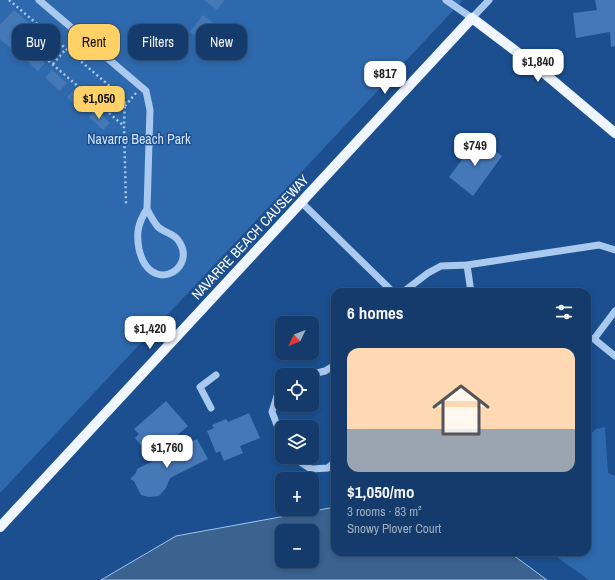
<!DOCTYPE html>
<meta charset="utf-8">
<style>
:root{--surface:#143b6b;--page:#214673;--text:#f1f3f6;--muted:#9dadc1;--line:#33557e;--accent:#ffd166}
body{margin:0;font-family:"Archivo Narrow",sans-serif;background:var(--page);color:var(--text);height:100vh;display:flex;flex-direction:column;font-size:15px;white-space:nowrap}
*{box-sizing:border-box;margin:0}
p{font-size:13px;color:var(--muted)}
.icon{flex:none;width:22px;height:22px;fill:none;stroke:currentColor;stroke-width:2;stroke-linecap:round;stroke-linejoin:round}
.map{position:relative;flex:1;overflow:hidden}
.drawer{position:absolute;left:331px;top:288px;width:260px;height:268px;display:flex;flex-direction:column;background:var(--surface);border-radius:12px;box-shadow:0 2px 6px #0003,0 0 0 1px var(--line)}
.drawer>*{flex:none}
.hud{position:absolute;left:12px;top:24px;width:259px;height:36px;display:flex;gap:8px}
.needle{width:26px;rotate:227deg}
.controls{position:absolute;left:275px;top:316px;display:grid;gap:8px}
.controls a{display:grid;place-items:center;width:44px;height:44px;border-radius:8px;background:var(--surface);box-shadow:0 2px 6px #0003,0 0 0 1px var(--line);font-size:20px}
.price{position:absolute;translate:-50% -34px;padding:0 9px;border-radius:8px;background:#fff;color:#222;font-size:13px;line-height:26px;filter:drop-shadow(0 1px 2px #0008)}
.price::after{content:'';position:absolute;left:50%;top:24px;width:12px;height:9px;margin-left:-6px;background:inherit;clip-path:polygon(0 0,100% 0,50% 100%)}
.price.on{background:var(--accent);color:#111}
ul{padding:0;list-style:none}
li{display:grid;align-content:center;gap:8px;height:212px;padding:0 16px}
li span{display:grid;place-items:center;height:124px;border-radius:12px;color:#555}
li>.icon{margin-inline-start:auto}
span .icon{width:72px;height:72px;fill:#fffc;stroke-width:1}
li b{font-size:17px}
h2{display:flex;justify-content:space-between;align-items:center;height:48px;padding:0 16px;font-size:17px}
.pill{padding:0 14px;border-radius:12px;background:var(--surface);box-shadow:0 2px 6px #0003,0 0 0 1px var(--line);font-size:14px;line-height:36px}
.pill.on{background:var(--accent);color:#111}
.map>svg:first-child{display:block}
.green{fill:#2e69ad}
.water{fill:#3c6290;stroke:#9cc4f0;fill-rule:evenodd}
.building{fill:#4478b7}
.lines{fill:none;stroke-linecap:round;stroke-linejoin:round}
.path{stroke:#a9c9ee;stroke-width:2.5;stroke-dasharray:2 3;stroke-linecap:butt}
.minor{stroke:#a9c9ee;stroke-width:7}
.major{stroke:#f0f6ff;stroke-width:10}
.labels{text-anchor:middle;stroke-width:3;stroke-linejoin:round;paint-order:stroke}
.park-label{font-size:14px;fill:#cfe3fa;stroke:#1b4f8f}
.street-label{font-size:14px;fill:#fff;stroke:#1b4f8f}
</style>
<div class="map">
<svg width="615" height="580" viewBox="0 0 615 580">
<rect width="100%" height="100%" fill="#1b4f8f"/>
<path class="green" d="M0 0H463L0 493Z
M605 427 608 473 615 476V580H589L561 560 553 552H587V437L596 429Z"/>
<path class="water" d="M335 507V552H509L547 580H101L176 536ZM282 531H312V561H282Z"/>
<path class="building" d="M204 0H225L217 10Z
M595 0H615V46L611 47 610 32 576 38 573 13 597 10Z
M14 10 33 26 12 50 0 39V25Z
M203 15 222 29 209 46 190 32Z
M32 50 45 63 38 71 24 58Z
M52 70 67 83 60 91 45 78Z
M74 89 88 104 81 111 67 97Z
M96 109 110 123 103 130 89 117Z
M478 138 502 156 473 196 449 177Z
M166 401 188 426 155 454 149 455 135 438 139 434 134 429Z
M249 413 260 438 240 446 243 453 224 461 220 451 216 453 207 431 214 428 212 425 226 419 228 422Z
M197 439 208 459 170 478 166 488 159 496 149 497 141 495 134 481 130 479 136 473 137 469Z"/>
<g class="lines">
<path class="path" d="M9 0 125 99 124 125
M22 38 124 126 126 204
M25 40 39 25
M53 64 66 49
M98 102 111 87
M125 106 136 93"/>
<path class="minor" d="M39 0 146 91 150 110 147 209C138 223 136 233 139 249 149 295 196 271 180 243 176 234 165 233 158 227 154 222 150 215 147 209
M446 0 472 18 489 0
M301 202 393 292
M467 265 599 245 615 250
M403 292 428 273 441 266 467 265 471 292
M587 337 594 339 615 356
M594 339 615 311
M309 375 325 371 335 365
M282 389 278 393 272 412 282 438
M211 408 200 387 216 375
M293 457 311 469 328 468 335 462"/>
<path class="major" d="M0 527 472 18 538 68 615 133"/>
</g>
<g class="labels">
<g class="park-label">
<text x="139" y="144">Navarre Beach Park</text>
</g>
<g class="street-label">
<text transform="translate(250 237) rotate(-47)" y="5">NAVARRE BEACH CAUSEWAY</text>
</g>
</g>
</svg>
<div class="controls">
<a><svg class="needle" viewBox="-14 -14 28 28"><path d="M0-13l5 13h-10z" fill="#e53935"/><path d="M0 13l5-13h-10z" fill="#9dadc1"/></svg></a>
<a><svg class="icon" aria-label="locate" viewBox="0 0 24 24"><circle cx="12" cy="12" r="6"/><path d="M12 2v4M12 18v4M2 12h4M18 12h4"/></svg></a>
<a><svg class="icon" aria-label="layers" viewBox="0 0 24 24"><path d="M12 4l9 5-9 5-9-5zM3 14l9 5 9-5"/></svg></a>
<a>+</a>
<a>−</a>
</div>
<b class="price" style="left:538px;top:83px">$1,840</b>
<b class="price" style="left:385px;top:95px">$817</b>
<b class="price on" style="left:99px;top:120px">$1,050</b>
<b class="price" style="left:475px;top:167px">$749</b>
<b class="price" style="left:150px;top:350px">$1,420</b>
<b class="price" style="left:167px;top:469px">$1,760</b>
<div class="hud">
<a class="pill">Buy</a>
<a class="pill on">Rent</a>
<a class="pill">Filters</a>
<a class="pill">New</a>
</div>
<section class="drawer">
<h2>6 homes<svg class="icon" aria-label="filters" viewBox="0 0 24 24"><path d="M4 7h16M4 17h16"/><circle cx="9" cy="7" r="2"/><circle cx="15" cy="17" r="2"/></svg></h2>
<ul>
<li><span style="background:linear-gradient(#ffd9b3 65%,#9aa5b1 0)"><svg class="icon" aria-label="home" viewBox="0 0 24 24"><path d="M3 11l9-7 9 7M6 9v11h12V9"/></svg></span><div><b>$1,050/mo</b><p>3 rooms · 83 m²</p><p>Snowy Plover Court</p></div></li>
</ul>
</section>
</div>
